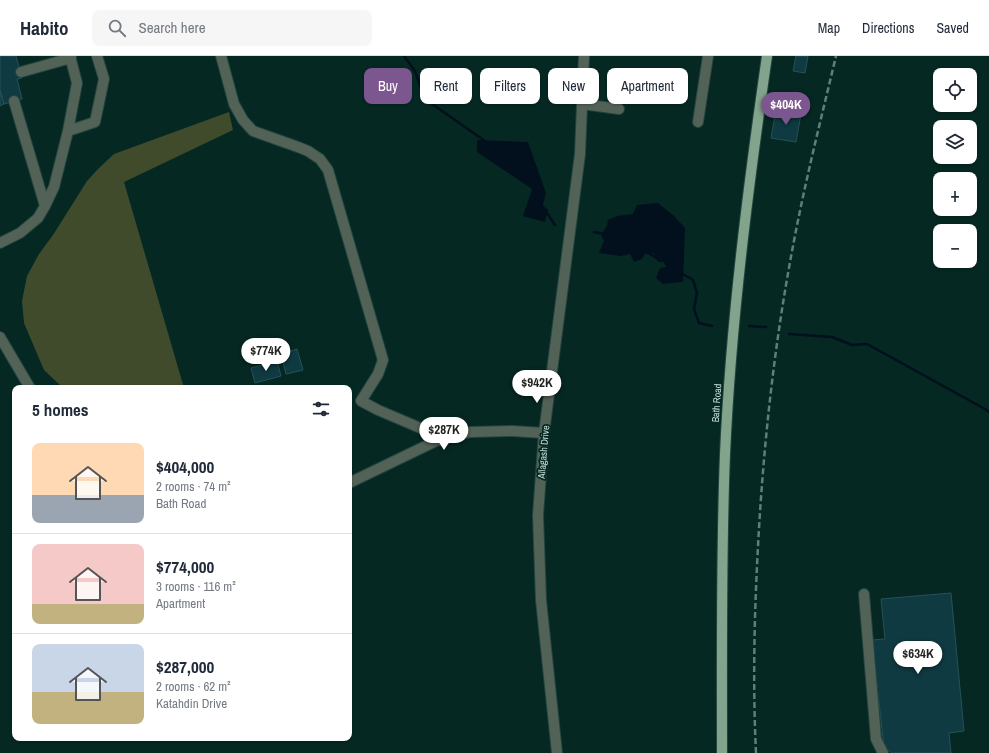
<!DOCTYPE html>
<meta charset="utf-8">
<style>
:root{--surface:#fff;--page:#f6f6f7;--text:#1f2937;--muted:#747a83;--line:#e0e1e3;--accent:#7c568e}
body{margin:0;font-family:"Archivo Narrow",sans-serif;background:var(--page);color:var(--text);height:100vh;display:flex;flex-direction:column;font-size:15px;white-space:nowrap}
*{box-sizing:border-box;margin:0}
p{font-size:13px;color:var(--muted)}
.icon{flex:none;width:22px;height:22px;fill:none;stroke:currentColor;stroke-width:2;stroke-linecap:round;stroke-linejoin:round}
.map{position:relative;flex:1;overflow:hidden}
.side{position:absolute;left:12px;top:329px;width:340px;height:356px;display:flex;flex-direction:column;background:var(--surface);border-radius:8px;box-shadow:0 1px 3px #0004}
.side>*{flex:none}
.guide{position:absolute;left:364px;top:12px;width:380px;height:36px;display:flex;gap:8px}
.fabs{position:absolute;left:933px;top:12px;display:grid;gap:8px}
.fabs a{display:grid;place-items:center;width:44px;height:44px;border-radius:8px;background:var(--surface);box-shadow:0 1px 3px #0004;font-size:20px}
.price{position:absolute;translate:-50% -34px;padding:0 9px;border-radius:14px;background:#fff;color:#222;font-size:13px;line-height:26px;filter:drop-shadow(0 1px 2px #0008)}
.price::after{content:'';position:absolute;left:50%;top:24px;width:12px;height:9px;margin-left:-6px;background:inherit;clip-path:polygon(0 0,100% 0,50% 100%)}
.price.on{background:var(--accent);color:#fff}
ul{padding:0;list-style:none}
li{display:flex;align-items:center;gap:12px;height:100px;padding:0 20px}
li+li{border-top:1px solid var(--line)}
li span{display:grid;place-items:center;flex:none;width:112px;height:80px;border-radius:8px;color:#555}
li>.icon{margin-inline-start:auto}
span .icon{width:48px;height:48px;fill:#fffc;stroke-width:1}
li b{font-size:17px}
h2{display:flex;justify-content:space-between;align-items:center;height:48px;padding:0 20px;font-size:17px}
.chip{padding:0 14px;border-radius:8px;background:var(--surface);box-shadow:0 1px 3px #0004;font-size:14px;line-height:36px}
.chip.on{background:var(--accent);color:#fff}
header{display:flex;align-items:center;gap:24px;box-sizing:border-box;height:56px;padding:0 20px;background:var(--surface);border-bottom:1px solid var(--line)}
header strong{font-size:19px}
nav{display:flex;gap:22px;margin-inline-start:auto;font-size:14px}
.search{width:280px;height:36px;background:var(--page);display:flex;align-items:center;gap:10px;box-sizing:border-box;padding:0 14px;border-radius:8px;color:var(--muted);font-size:15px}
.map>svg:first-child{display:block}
.green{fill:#3f4b2b}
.water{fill:#01101c}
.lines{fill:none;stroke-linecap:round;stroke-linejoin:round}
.stream{stroke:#01101c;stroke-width:2.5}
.building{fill:#0f3a41;stroke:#265159}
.minor-casing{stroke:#244540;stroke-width:12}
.major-casing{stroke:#244540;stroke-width:12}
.minor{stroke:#536257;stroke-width:10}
.major{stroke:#82a38c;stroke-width:10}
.rail{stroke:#617e79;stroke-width:2.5;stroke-dasharray:6 3;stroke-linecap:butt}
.labels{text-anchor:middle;stroke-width:3.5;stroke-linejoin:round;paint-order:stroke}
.street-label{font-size:10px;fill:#c8dfda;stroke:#052823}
</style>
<header>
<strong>Habito</strong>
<div class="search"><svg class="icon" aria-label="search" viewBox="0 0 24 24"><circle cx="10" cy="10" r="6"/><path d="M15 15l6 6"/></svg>Search here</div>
<nav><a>Map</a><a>Directions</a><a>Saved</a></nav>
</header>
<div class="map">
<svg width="989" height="697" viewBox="0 0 989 697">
<rect width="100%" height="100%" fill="#052823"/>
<path class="green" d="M229 56 233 74 124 126 184 332H63L44 314 24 267 22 245 27 220 39 198 53 179 87 125 99 112 114 98Z"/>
<path class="water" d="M477 84 528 86 546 137 542 152 548 153 545 166 523 160 532 133 477 96Z
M658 147 674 160 685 172 683 226 663 228 656 222 660 212 666 211 664 206H658L654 197 645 198 642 203 634 206 630 198 621 200 599 197 604 185 601 179 607 170 608 164 617 160 633 158 637 149Z"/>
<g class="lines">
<path class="stream" d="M404 0 415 15 425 43 485 85
M541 148 555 169
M594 176 604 178
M647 196 658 203
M681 217 693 224 697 237 694 253 699 267 712 270
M749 270 766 271
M789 278 832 281 852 289 867 288 985 353 989 356"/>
</g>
<path class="building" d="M0 0H16L22 22 17 23 22 43 4 48 0 34Z
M796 0H808L805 17 793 15Z
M0 34 4 48 0 50Z
M776 54 801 58 796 86 771 82Z
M297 293 303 314 286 318 281 298Z
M277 305 281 320 255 327 251 312Z
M951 537 964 675 949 677 951 697H892L884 691 872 584 885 583 881 543Z"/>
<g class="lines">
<defs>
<path id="minor" d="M221 0 234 48 243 64 253 75 298 91 308 95 320 103 328 114 383 304 378 318 361 345 378 354 446 383
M21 16 71 2
M14 45 45 150
M582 48 619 53
M698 66 708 0
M68 75 95 66 104 23 97 0
M0 187 20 177 38 162 45 150 54 131 68 75 77 27 70 0
M0 281 30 332
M349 427 436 385 470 376 513 375 544 377
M864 538 876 683 883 697
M557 697 541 544 538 459 544 377 580 98 584 0"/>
<path id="major" d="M722 697C722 597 721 498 725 398 731 265 748 132 767 0"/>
</defs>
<use href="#minor" class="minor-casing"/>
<use href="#major" class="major-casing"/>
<use href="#minor" class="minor"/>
<use href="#major" class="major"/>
<path class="rail" d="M756 697C753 635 754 572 757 510 762 402 773 295 793 190 805 126 821 63 836 0"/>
</g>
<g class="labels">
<g class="street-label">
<text transform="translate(716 347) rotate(-86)" y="4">Bath Road</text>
<text transform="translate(543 396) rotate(-85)" y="4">Allagash Drive</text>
</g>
</g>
</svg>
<div class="fabs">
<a><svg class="icon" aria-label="locate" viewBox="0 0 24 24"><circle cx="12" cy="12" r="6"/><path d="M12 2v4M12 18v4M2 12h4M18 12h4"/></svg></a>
<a><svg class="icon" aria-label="layers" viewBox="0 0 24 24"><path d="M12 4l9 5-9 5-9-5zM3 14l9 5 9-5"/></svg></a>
<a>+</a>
<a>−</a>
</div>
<b class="price on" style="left:786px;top:70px">$404K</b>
<b class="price" style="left:266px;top:316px">$774K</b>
<b class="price" style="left:537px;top:348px">$942K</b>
<b class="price" style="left:444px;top:395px">$287K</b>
<b class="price" style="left:918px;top:619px">$634K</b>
<div class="guide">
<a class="chip on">Buy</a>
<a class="chip">Rent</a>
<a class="chip">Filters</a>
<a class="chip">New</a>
<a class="chip">Apartment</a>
</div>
<section class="side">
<h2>5 homes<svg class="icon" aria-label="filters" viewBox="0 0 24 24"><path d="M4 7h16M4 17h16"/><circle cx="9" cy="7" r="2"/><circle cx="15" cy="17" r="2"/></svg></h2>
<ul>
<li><span style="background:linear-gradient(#ffd9b3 65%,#9aa5b1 0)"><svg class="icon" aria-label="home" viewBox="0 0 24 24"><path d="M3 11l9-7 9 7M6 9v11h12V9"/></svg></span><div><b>$404,000</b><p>2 rooms · 74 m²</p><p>Bath Road</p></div></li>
<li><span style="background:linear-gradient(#f6c9c9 75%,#c2b280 0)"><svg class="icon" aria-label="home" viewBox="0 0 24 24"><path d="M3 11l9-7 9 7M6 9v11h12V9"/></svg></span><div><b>$774,000</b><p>3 rooms · 116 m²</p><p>Apartment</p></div></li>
<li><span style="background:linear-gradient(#c9d6e8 60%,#c2b280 0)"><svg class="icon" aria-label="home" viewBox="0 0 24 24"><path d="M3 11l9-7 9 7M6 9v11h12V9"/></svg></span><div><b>$287,000</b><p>2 rooms · 62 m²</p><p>Katahdin Drive</p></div></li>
</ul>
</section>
</div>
